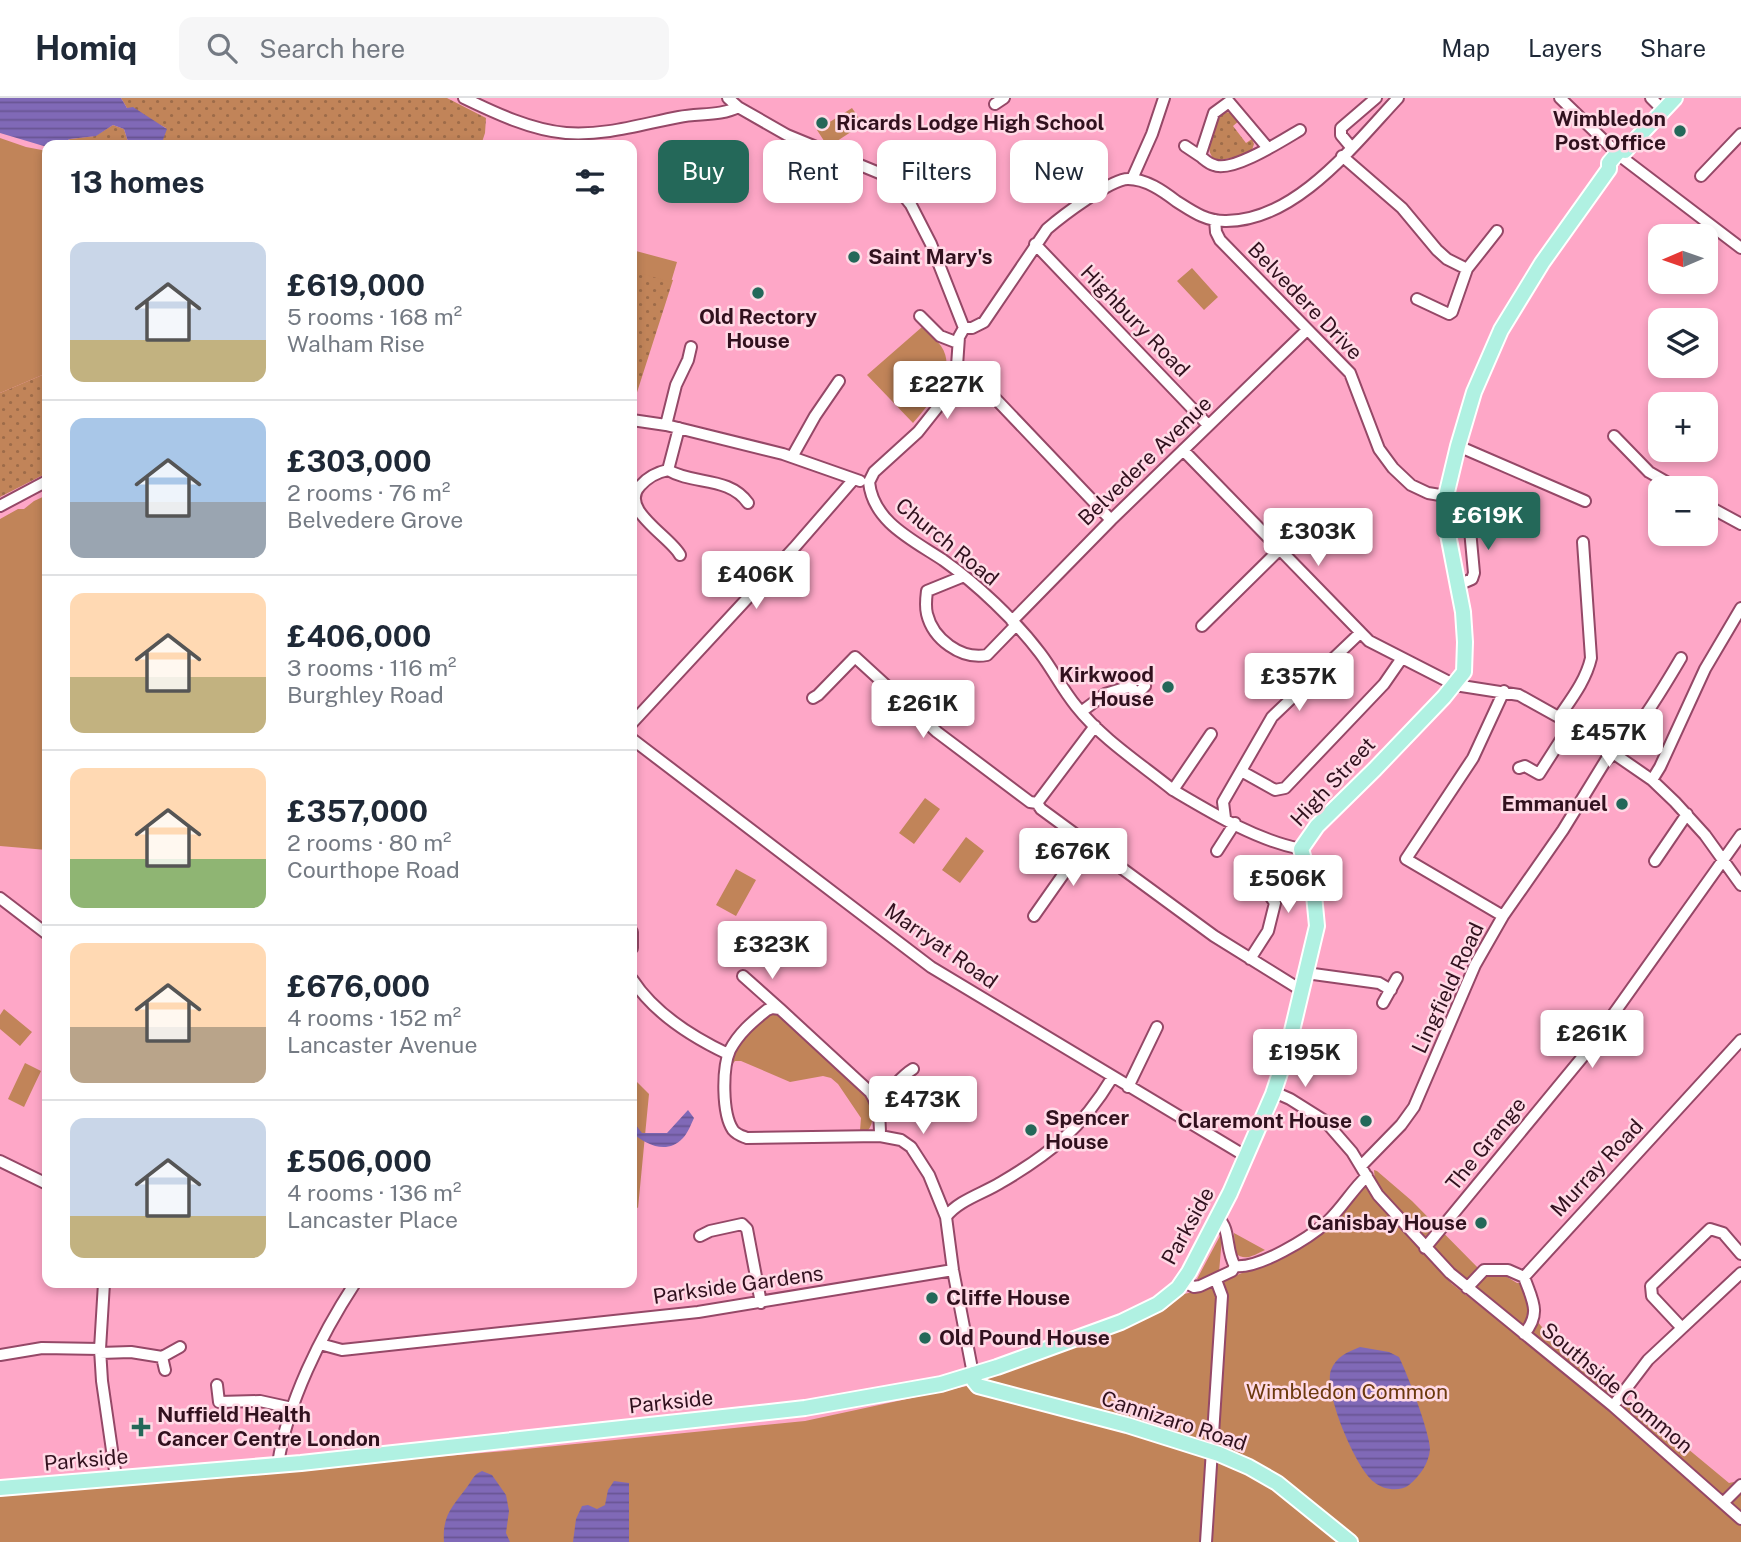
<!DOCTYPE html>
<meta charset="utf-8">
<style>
:root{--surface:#fff;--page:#f6f6f7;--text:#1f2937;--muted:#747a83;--line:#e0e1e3;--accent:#246859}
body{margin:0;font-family:"Public Sans",sans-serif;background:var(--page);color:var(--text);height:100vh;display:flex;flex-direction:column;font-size:26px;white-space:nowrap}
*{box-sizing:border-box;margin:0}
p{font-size:23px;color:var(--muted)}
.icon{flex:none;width:38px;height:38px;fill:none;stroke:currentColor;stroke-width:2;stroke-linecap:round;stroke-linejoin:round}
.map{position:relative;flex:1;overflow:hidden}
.sheet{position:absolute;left:42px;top:42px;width:595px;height:1148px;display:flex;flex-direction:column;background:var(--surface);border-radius:14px;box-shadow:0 4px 10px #0003}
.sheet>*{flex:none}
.banner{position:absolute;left:658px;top:42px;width:665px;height:63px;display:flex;gap:14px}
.needle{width:46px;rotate:268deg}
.fabs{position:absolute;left:1648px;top:126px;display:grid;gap:14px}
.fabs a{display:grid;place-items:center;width:70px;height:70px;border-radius:14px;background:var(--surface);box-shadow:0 4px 10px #0003;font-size:35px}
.price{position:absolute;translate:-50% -60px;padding:0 16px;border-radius:7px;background:#fff;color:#222;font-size:23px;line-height:46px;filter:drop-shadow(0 2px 4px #0008)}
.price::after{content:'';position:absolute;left:50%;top:42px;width:21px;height:16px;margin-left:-10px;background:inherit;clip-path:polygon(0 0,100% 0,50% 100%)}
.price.active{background:var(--accent);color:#fff}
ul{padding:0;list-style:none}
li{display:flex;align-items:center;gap:21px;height:175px;padding:0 28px}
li+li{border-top:2px solid var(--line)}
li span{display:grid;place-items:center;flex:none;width:196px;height:140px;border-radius:14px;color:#555}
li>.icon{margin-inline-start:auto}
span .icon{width:84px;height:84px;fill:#fffc;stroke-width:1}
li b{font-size:30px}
h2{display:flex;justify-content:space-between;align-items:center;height:84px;padding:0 28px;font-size:30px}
.chip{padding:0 24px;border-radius:14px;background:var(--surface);box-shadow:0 4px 10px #0003;font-size:24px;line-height:63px}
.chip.active{background:var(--accent);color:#fff}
header{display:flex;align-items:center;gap:42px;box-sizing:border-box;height:98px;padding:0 35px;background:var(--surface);border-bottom:2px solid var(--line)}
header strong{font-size:33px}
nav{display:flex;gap:38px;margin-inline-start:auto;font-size:24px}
.search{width:490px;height:63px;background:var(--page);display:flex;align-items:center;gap:18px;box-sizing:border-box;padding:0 24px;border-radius:14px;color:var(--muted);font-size:26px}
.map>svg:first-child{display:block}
.grass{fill:url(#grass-dots)}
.park{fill:#c18459}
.water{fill:url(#water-rules)}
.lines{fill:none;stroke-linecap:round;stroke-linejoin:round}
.minor-casing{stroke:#954867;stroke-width:14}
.major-casing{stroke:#fff;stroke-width:18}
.minor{stroke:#fff;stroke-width:10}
.major{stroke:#b0f1e2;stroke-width:14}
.poi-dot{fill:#246859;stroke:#ffdae6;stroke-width:2.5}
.labels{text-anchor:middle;stroke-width:5;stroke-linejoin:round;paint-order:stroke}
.poi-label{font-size:21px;font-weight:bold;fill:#31111e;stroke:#ffdae6;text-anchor:start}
.street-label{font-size:21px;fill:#31111e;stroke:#ffdae6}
.park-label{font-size:21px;fill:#6b390d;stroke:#ffdae6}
</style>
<header>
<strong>Homiq</strong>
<div class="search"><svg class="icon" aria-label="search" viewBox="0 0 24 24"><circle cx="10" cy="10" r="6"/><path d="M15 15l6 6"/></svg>Search here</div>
<nav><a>Map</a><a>Layers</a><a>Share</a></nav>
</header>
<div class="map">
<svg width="1741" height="1444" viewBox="0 0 1741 1444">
<defs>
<pattern id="grass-dots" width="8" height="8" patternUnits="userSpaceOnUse" patternTransform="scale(1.75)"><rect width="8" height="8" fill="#c18459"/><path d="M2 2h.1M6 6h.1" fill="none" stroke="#9d6b49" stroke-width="1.8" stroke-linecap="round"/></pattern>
<pattern id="water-rules" width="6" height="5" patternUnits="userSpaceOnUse" patternTransform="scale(1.75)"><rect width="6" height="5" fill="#8069b7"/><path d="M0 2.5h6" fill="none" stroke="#695594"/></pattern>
</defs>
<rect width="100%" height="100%" fill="#fea7c7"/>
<path class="grass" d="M121 0H447L486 20 485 35 481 47H161L166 30 127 10Z
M1225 14 1233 15 1240 22 1233 28 1246 45 1252 41 1254 46 1252 52 1244 57 1216 63C1202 52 1213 33 1218 18Z
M113 27 124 31 129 47H57L70 41 95 38Z
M632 171 673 182 632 310Z
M47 275V375L0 399V295Z"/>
<path class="park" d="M852 10 863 26 828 49 817 32Z
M0 40 26 49 47 53V275L0 295Z
M636 153 677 164 671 184 632 173Z
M1192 170 1218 199 1204 212 1177 183Z
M922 229C928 235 936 241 941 248 959 274 929 306 913 325L867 277Z
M47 397V752L0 748V421L18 411H24L34 403Z
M925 700 940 711 914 746 899 735Z
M966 739 984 753 960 785 942 772Z
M736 771 756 782 736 818 716 807Z
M4 911 32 934 20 948 0 931V917Z
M772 915H778L859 988C870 1002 879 1019 867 1034L860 1033 861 1020 838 986 831 980 823 978 790 984 741 963H735L730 969C734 945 752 928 772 915Z
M25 965 41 973 24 1009 8 1001Z
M632 979 649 996 638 1110 632 1107Z
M1374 1072 1377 1073 1412 1103 1484 1176H1502L1517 1185H1522L1531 1215 1541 1228 1627 1301 1629 1308 1682 1346 1729 1385 1734 1384 1741 1393V1416L1447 1165 1382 1095 1375 1083Z
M1365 1089 1377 1105 1452 1186 1603 1305 1741 1427V1444H0V1396L505 1353 805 1323 967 1288 971 1290 983 1284 984 1280 1123 1229 1166 1211 1180 1197 1201 1192 1295 1153Z
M1234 1135 1265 1152C1254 1157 1245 1164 1235 1155Z
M1220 1138 1222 1140 1219 1174 1200 1182 1197 1181Z"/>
<path class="water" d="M0 0H121L127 10 133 9 167 31 161 47H129L124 31 113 27 96 38 70 41 57 47 47 49 0 35Z
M688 1012 694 1020C691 1026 688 1035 683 1040 667 1057 647 1047 632 1035V1022L642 1035H667Z
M1360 1249 1389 1254 1399 1259C1407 1275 1430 1335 1430 1351 1429 1365 1420 1378 1409 1387 1400 1394 1383 1392 1374 1384 1356 1371 1323 1293 1331 1272 1336 1259 1347 1254 1360 1249Z
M482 1373 492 1377 506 1397 509 1413 506 1435 510 1444H444C442 1417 453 1408 467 1389 473 1381 473 1377 482 1373Z
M614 1383 629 1385V1444H573L576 1421 582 1408 588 1407 597 1411 605 1407 608 1392Z"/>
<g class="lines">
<defs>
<path id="minor" d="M464 0C495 15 531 32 566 35 605 38 642 26 679 19 698 15 721 18 738 9
M728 0 738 9 787 37 889 79 911 107 931 146 964 230
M1560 0 1617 55
M1651 0 1664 13
M995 6 1004 0
M1185 48 1200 58
M1267 49 1229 4 1214 15 1200 58C1204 61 1209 66 1214 67 1232 75 1283 42 1300 32
M1351 49 1341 37V30L1376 0
M1342 58 1402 110 1437 152 1447 161 1467 171
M1624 61 1741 150
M1701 78 1741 36
M1132 81 1152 36 1164 0
M1215 122 1216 134 1220 142 1350 275 1379 351 1393 370 1411 387 1428 395 1446 398
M1035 146 1208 327
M1417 201 1449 216 1452 214 1467 171 1497 133
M920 218 940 238 958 245
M964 230H972L984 224 1047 131C1062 118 1111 81 1128 81 1146 81 1163 93 1176 103 1192 113 1205 123 1225 123 1295 124 1354 47 1398 0
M957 268 972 276 1111 422
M632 322 666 327 783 356 860 383
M666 327 676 287 688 262 691 249
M679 330 668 372C658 374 647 380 640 388 618 411 671 439 680 457
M1614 338 1649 374 1677 390
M1458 348 1585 403
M1183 352 1369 543 1455 587 1519 597 1571 626 1652 682 1675 704 1705 737 1741 787
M792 359 815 318 839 283
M668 372C693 387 729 378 748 405
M869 384C873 424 913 442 943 462 977 486 1015 522 1040 555 1053 572 1062 591 1076 608 1102 641 1141 666 1173 692 1212 715 1256 742 1301 751
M869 384 874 374 918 334 941 305 957 268 959 239 964 230
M1706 407 1741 426
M0 408 47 383
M964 478 927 493C926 501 925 508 927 516 933 541 961 562 987 557L1016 527
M1458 487 1472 481 1474 475 1469 421 1462 416
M1012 523 1111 422 1307 232
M1202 528 1279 452
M813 600 818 597 855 559 937 634 1030 704 1037 705
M1081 614 1105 596 1131 588 1134 593 1139 594 1145 588 1141 580 1132 583 1131 588
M1559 619C1572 600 1586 582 1591 560L1583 444
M632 625 794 450 854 381
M632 641 931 869 1247 1059
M1519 670 1525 668 1539 676 1571 626
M1241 673 1275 692 1285 690 1384 586 1402 560
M1652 682 1660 669 1705 571 1741 510
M1173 692 1211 636
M1037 705 1041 711 1214 838 1301 892
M1037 705 1095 628
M1225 720 1223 704 1272 619 1359 536
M1217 753 1235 725
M1655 763 1687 716
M0 800 47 836
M1034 818 1086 744
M1503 818 1406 761 1473 660 1504 593
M632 834V850
M1250 861 1268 833 1275 805 1254 774
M1306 875 1379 885 1391 892
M743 878 780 911
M632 881C654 915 692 939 728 956
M1383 905 1397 880
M1128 989 1157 929
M1274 994 1290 1001 1325 1023 1352 1054 1378 1097 1450 1175 1613 1308 1741 1421
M876 1003C891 995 898 980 913 971
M880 1038C880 1022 879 1008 870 994L780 911 772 910 767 912C752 924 739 935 730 952 722 970 722 1016 733 1032 737 1037 742 1038 747 1040L880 1038 901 1042 911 1049 929 1077 946 1119 953 1172 973 1276
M0 1063 47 1086
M1361 1068 1401 1027 1414 1009 1475 867 1503 818 1563 732 1606 662C1634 640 1662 592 1681 560
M946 1119C957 1103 984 1095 1000 1085 1050 1056 1082 1030 1112 980
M1218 1120C1231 1131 1225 1152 1235 1168
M700 1138 710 1133 742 1126 747 1131 761 1205
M1425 1150 1585 956 1741 737
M1235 1168C1259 1171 1309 1140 1327 1124 1342 1110 1352 1092 1367 1078
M1182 1183 1194 1189 1200 1188 1232 1173 1235 1168
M104 1185 100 1251 102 1283 116 1380
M1467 1190 1484 1172H1508L1524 1179
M1682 1230 1652 1198 1651 1188 1710 1131 1723 1135 1741 1156
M1524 1236C1542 1215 1532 1202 1524 1179L1741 942
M320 1246 342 1252 698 1214 953 1172
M100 1255 131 1254 162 1259 165 1272
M0 1257 42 1250 100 1251
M162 1259 180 1249
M217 1287 219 1304 260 1303 292 1310
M1613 1308 1648 1262 1741 1175
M278 1366C287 1305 321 1237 355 1185
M1723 1405 1741 1387
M1206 1444 1222 1198 1216 1182"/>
<path id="major" d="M973 1276 974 1283 978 1288 1127 1327 1219 1356 1249 1369 1277 1385 1350 1444
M0 1390 301 1365 805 1310 941 1286 997 1269 1121 1224 1158 1206 1178 1190 1189 1174 1230 1095 1273 996 1287 954 1317 828 1314 797 1301 751 1317 728 1375 671 1444 599 1464 574 1465 544 1463 514 1446 426V398L1458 348 1474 294 1501 232 1542 165 1609 71V65L1620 52 1625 53 1675 0"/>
</defs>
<use href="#minor" class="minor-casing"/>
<use href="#major" class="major-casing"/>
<use href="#minor" class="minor"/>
<use href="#major" class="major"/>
</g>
<g class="poi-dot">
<circle cx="822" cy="25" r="7"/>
<circle cx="1680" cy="33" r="7"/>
<circle cx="854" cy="159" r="7"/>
<circle cx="758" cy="195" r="7"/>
<circle cx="1168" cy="589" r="7"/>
<circle cx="1622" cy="706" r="7"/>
<circle cx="1366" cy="1023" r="7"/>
<circle cx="1031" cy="1032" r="7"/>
<circle cx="1481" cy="1125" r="7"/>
<circle cx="932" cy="1200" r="7"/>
<circle cx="925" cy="1240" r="7"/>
<path d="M137.5 1318.5h7v7h7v7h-7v7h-7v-7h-7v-7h7z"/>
</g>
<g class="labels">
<g class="poi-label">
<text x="1666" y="28" text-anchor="end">Wimbledon<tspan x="1666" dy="24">Post Office</tspan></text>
<text x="836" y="32">Ricards Lodge High School</text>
<text x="868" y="166">Saint Mary's</text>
<text x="758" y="226" text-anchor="middle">Old Rectory<tspan x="758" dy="24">House</tspan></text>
<text x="1154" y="584" text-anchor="end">Kirkwood<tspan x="1154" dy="24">House</tspan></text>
<text x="1608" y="713" text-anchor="end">Emmanuel</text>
<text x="1045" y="1027">Spencer<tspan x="1045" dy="24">House</tspan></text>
<text x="1352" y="1030" text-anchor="end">Claremont House</text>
<text x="1467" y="1132" text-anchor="end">Canisbay House</text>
<text x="946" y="1207">Cliffe House</text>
<text x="939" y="1247">Old Pound House</text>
<text x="157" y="1324">Nuffield Health<tspan x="157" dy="24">Cancer Centre London</tspan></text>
</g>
<g class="street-label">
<text transform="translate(1305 203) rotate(46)" y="7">Belvedere Drive</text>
<text transform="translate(1135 223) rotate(46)" y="7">Highbury Road</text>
<text transform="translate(1145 363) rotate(-44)" y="7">Belvedere Avenue</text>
<text transform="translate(947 444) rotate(39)" y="7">Church Road</text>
<text transform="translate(1333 684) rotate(-47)" y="7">High Street</text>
<text transform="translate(941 848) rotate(35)" y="7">Marryat Road</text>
<text transform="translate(1448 890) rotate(-65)" y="7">Lingfield Road</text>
<text transform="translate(1486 1046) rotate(-51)" y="7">The Grange</text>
<text transform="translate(1597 1070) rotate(-47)" y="7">Murray Road</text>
<text transform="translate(1188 1128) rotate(-61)" y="7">Parkside</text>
<text transform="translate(738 1187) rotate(-8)" y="7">Parkside Gardens</text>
<text transform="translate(1617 1290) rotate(40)" y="7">Southside Common</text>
<text transform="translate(671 1304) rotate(-6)" y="7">Parkside</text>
<text transform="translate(1174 1323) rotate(18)" y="7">Cannizaro Road</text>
<text transform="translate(86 1362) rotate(-5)" y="7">Parkside</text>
</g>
<g class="park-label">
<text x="1347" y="1301">Wimbledon Common</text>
</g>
</g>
</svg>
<div class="fabs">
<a><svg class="needle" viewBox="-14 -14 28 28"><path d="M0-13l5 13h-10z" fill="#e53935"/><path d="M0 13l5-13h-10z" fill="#747a83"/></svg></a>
<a><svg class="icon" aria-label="layers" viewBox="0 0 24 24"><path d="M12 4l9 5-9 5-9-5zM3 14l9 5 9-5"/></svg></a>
<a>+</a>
<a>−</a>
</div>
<b class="price" style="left:947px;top:323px">£227K</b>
<b class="price active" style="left:1488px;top:454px">£619K</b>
<b class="price" style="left:1318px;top:470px">£303K</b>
<b class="price" style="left:756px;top:513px">£406K</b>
<b class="price" style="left:1299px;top:615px">£357K</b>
<b class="price" style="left:923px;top:642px">£261K</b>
<b class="price" style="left:1609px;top:671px">£457K</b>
<b class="price" style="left:1073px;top:790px">£676K</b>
<b class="price" style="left:1288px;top:817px">£506K</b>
<b class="price" style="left:772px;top:883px">£323K</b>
<b class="price" style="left:1592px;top:972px">£261K</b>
<b class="price" style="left:1305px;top:991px">£195K</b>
<b class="price" style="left:923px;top:1038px">£473K</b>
<div class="banner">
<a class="chip active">Buy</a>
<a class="chip">Rent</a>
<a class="chip">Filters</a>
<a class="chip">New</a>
</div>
<section class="sheet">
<h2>13 homes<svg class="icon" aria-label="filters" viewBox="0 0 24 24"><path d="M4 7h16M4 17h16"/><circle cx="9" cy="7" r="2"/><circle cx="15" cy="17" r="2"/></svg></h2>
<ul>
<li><span style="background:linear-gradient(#c9d6e8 70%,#c2b280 0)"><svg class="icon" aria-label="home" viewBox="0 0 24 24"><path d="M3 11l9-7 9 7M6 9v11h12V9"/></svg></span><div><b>£619,000</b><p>5 rooms · 168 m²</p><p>Walham Rise</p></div></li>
<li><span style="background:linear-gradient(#a9c7e8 60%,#9aa5b1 0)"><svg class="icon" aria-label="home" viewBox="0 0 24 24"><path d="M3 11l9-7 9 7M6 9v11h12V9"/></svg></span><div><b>£303,000</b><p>2 rooms · 76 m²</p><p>Belvedere Grove</p></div></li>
<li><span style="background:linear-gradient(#ffd9b3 60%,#c2b280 0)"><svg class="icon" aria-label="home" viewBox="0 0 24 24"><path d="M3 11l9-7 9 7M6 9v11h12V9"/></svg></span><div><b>£406,000</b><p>3 rooms · 116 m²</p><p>Burghley Road</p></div></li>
<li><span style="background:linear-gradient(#ffd9b3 65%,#8fb573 0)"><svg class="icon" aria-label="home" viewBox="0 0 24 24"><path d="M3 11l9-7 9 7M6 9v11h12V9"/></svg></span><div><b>£357,000</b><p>2 rooms · 80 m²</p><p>Courthope Road</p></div></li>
<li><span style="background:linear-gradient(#ffd9b3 60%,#b9a48a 0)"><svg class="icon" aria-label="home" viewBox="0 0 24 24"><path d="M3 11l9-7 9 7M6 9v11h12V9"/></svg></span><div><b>£676,000</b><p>4 rooms · 152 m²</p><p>Lancaster Avenue</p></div></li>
<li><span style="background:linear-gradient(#c9d6e8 70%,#c2b280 0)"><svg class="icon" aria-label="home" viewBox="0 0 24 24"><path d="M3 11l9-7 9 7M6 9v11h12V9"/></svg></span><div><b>£506,000</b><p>4 rooms · 136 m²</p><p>Lancaster Place</p></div></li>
</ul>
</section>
</div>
